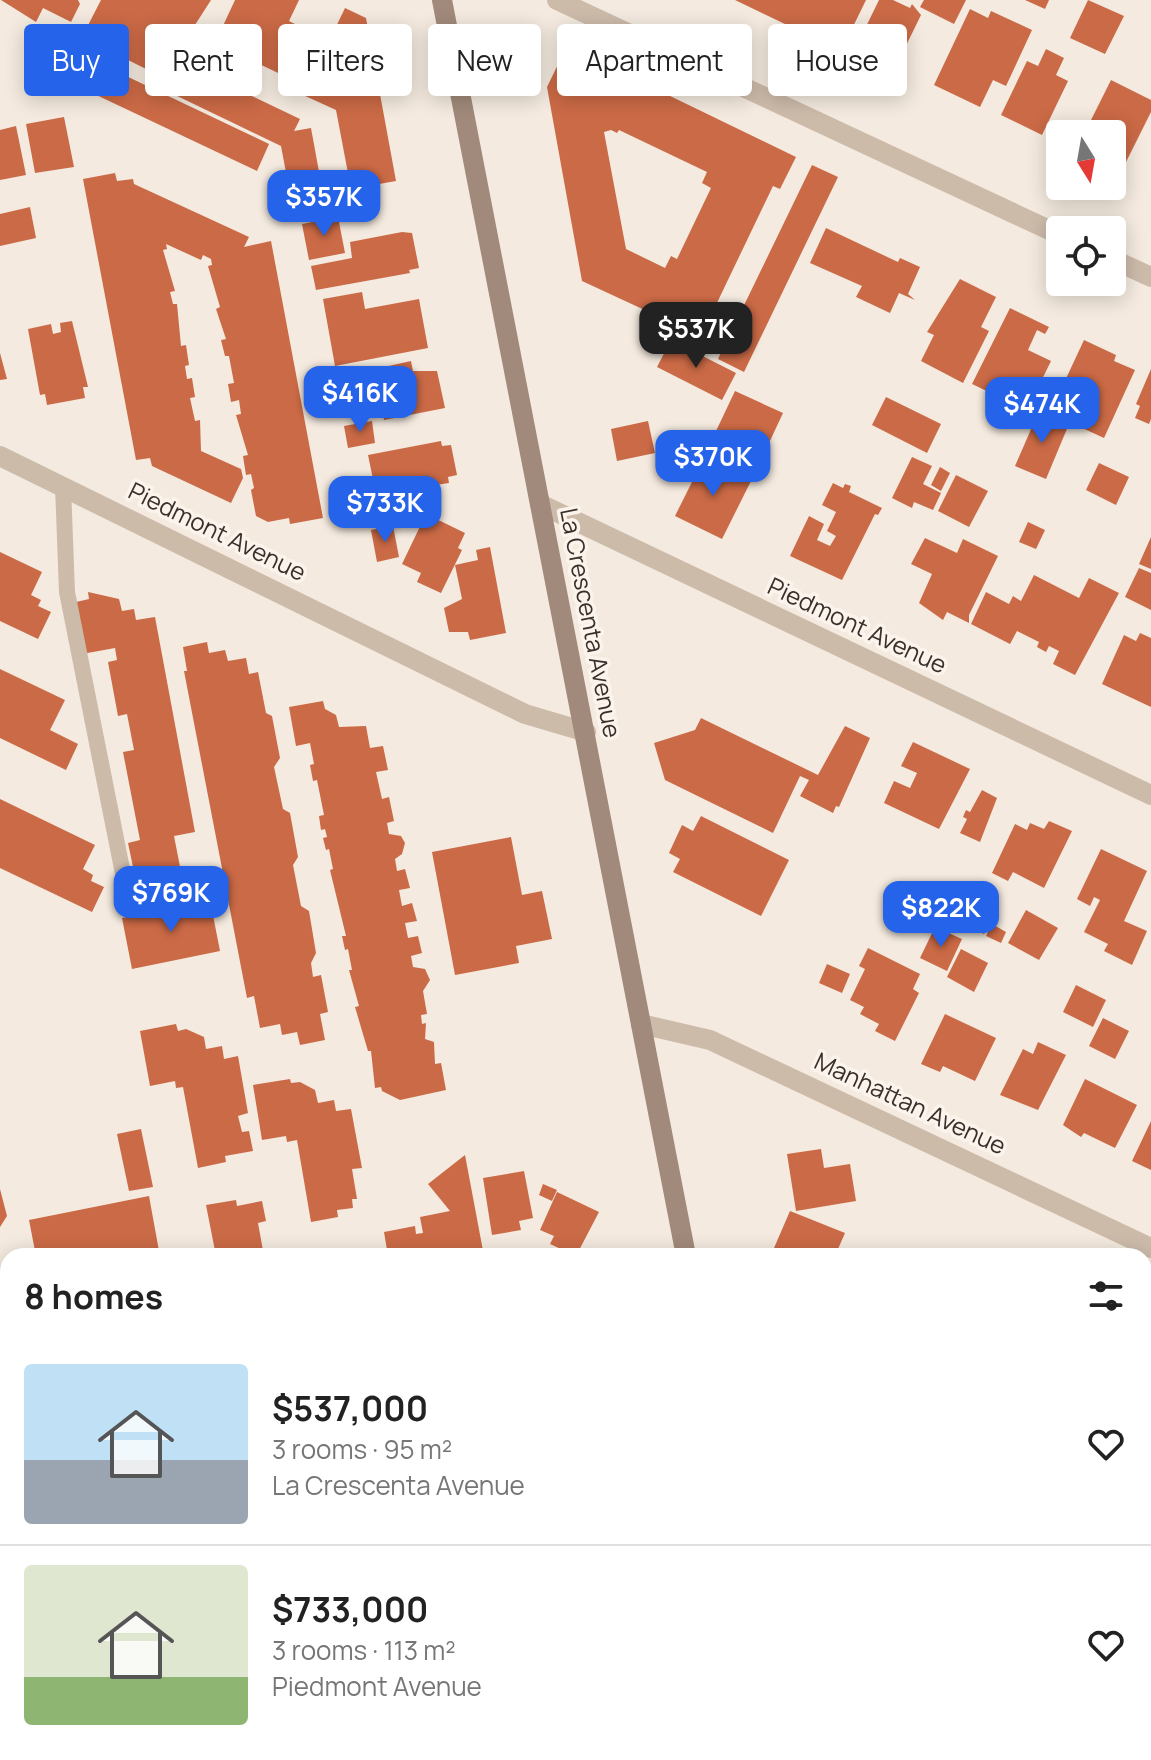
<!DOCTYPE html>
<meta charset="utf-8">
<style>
:root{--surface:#fff;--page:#f2f2f2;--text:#222;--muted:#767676;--line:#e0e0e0;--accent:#2563eb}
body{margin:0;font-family:Manrope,sans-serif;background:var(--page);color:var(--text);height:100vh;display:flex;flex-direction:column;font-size:30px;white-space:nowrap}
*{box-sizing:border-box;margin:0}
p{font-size:26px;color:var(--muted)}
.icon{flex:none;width:44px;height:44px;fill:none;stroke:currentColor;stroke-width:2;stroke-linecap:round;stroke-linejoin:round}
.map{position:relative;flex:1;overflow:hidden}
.panel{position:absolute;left:0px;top:1248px;width:1152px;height:512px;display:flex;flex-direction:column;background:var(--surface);border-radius:24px 24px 0 0;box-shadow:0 4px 20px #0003}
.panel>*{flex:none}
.guide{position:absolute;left:24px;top:24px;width:1104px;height:72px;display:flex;gap:16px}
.needle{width:52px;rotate:169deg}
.buttons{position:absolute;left:1046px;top:120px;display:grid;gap:16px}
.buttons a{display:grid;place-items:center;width:80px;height:80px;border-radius:8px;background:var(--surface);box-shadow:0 4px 20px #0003;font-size:40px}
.price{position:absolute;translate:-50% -68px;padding:0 18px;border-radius:16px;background:var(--accent);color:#fff;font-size:26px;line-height:52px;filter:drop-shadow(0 2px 4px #0008)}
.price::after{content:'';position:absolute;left:50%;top:48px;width:24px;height:18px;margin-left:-12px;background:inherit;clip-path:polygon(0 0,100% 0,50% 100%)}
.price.active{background:#222;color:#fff}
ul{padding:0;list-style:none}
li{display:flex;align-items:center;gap:24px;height:200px;padding:0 24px}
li+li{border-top:2px solid var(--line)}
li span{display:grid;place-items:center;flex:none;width:224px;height:160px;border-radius:8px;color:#555}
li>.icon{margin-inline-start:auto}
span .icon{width:96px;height:96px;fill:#fffc;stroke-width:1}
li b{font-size:34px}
h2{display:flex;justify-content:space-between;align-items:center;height:96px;padding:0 24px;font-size:34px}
.pill{padding:0 28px;border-radius:8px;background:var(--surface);box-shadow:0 4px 20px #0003;font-size:28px;line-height:72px}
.pill.active{background:var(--accent);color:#fff}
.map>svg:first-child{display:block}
.building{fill:#cb6a46;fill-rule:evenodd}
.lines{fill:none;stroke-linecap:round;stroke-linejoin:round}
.service{stroke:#cdbbaa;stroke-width:16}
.minor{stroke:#cdbbaa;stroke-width:20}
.tertiary{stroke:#cdbbaa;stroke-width:20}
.secondary{stroke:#a18a7b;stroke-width:20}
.labels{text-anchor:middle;stroke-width:7;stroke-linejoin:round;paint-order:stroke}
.street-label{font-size:24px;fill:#3a2f2a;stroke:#fbf4ec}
</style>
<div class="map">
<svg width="1151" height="1760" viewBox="0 0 1151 1760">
<rect width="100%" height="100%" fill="#f4eadf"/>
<path class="building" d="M1 0H78L80 4 71 22 43 8 36 22Z
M101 0H211L186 39 170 81 82 37Z
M235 0H299L289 21 319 36 297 82 215 43Z
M735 0H866L845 43 838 40 837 44 812 32 810 36Z
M879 0H893L910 8 912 4 921 15 896 66 856 47Z
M924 0H966L954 24 920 7Z
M1025 0H1049L1045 9Z
M1088 0 1124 16 1105 54 1070 38Z
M345 8 366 18 396 181 351 189 336 110 303 95Z
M970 9 988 18 991 11 1032 30 1006 86 993 80 980 107 934 85Z
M567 46 796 157 780 189 773 186 715 307 719 309 705 338 582 281 547 87ZM611 130 617 133 619 130 707 172 702 183 711 188 677 259 671 256 665 268 626 249 604 132Z
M1046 49 1064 58 1056 75 1068 81 1042 135 1001 115 1027 61 1038 66Z
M185 64 300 119 294 131 311 128 326 210 294 215 281 146 171 93Z
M103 65 269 144 257 171 90 92Z
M1111 80 1151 100V112L1126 162 1112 155V134H1084Z
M64 117 74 167 35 173 26 124Z
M16 126 26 175 0 180V130Z
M812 165 838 177 744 372 718 359Z
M115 173 117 181 133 179 134 184 249 237 244 247 271 241 323 518 290 524 289 518 268 522 256 516 251 490 254 488 251 474 246 475 243 456 248 455 236 415 241 414 239 400 231 402 228 384 234 383 229 356H225L221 340 226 339 216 309 220 307 208 266 212 265 211 259 203 255 201 260 166 244 167 249 163 250 175 291 170 292 173 304H177L181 346 186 345 189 365 185 366 187 379 192 378 195 397 190 398 195 421 200 420 201 451 241 469 243 478 231 503 152 466 150 458 136 460 83 179Z
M30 207 36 238 0 246V214Z
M338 217 345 253 309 260 302 224Z
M826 228 898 262 900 258 920 267 908 294 915 300 899 293 890 313 856 297 862 286 810 263Z
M402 232 412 233 419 268 409 270 410 273 316 290 311 266 352 258 350 242Z
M960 279 996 297 981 327 989 331 963 383 921 361 934 335 927 332Z
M362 292 365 309 419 299 428 348 335 366 323 299Z
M1010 308 1049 327 1045 334 1037 330 1028 350 1051 361 1027 410 972 384Z
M72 321 88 387H83L85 398 47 405 45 394 40 395 28 329 51 324 53 334 61 332 60 323Z
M671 340 736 373 722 400 657 367Z
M1084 340 1116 355 1114 361 1135 370 1104 438 1067 421 1080 393 1063 385Z
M0 353 7 379 0 380Z
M411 361 413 371H437L445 408 384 420 376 378 386 377 384 367Z
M1151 369V419L1149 424 1135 418 1140 406 1136 404Z
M735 391 783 413 756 471 708 448Z
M886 397 941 424 927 453 872 425Z
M1039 411 1069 424 1046 479 1015 466Z
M372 421 375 443 348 448 344 426Z
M648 421 655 453 617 461 611 429Z
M441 441 442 446 451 445 457 475 448 477 449 483 376 494 368 455Z
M912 457 932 466 923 484 941 493 933 510 914 502 912 508 892 498Z
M704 458 751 481 722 539 675 516Z
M1099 463 1129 477 1116 505 1086 490Z
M940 467 950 473 941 491 931 485Z
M956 475 988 491 969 527 938 511Z
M833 483 843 488 845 484 851 486 849 492 882 508 878 515 875 514 842 580 790 556 809 516 824 524 817 540 830 546 836 536 827 531 836 512 822 505Z
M426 514 465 533 458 548 462 550 441 593 417 582 421 573 402 564Z
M1028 522 1045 530 1036 549 1019 542Z
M393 526 399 557 377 562 371 530Z
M1151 537V569L1139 564Z
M925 538 957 553 963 539 998 556 969 615V623L947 612 943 620 919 603 932 574 911 564Z
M490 547 506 633 470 640 468 632H449L444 608 462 599 455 565 478 560 476 550Z
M0 552 42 572 31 595 41 600 38 606 51 612 38 639 0 621Z
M1139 568 1151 573V610L1125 597Z
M1034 575 1079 598 1089 578 1119 593 1075 675 1053 664 1059 651 1049 646 1046 652 1037 647 1039 642 1017 631 1010 644 971 624 986 592 1009 604 1013 596 1021 601Z
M88 592 119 599 122 611 134 609 136 620 155 617 195 832 174 836 182 877 137 886 128 843 140 840 123 752 134 750 127 714 118 716 108 662 117 660 115 648 82 654 72 603 89 599Z
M1140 633 1151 638V707L1102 684 1124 635 1136 641Z
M207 642 209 653 225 650 228 661 246 658 249 674 258 672 266 713 272 716 280 758 274 767 283 809 290 813 298 857 293 865 301 906 309 911 316 953 311 963 313 977 321 975 328 1012 320 1014 325 1040 300 1045 297 1032 282 1035 280 1024 260 1028 254 996 247 998 184 671H187L183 647Z
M0 669 65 700 50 730 78 744 66 770 0 738Z
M323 701 325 709 336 715 339 727 366 726 370 748 383 746 388 770 376 772 382 799 389 797 394 821 387 823 389 834 401 836 405 843 402 854 395 859 397 871 405 869 410 888 399 890 402 906 412 903 417 921 405 923 408 938 418 936 422 953 411 956 413 967 425 969 430 980 423 991 427 1014 421 1015 422 1024 426 1023 425 1039 434 1042 435 1064 441 1063 446 1090 400 1100 382 1091 381 1087 375 1088 371 1051H368L355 1007 359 1006 349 970H352L348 949 345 950 342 936H346L330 870 333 869 329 849 326 850 323 838 327 837 325 829 321 830 319 816 324 815 317 780 313 781 310 765 314 764 310 743 296 746 289 707Z
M701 718 818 775 845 726 870 738 839 807 836 806 833 813 800 796 809 780 800 776 773 833 665 780 654 743 695 730Z
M913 742 970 769 939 829 884 803 894 781 910 788 917 773 901 766Z
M982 790 997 798 980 842 960 833 967 819 963 817 966 810 970 812Z
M0 799 95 845 83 869 93 875 91 881 104 887 92 912 0 868Z
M701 816 789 860 761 916 673 872 680 859 669 853 682 825 693 831Z
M1049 821 1072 831 1044 888 1013 872 1008 881 992 873 1015 824 1027 830 1030 823 1044 829Z
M511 837 522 895 542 891 552 939 516 946 519 963 455 975 432 852Z
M1101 849 1147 871 1124 921 1147 931 1132 965 1104 951 1108 944 1084 932 1100 900 1094 897 1090 906 1077 899Z
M210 900 220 951 132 969 122 918Z
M1026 910 1058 928 1039 960 1008 943Z
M975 916 990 924 984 934 970 927Z
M992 924 1006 932 1001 943 986 936Z
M935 927 962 939 947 971 920 958Z
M868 948 920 974 913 989 919 993 895 1041 875 1031 879 1024 860 1014 864 1007 850 1000 865 969 859 966Z
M961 949 988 963 974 992 947 977Z
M827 964 850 974 842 993 819 983Z
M1076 985 1106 1000 1093 1027 1063 1012Z
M945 1014 996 1038 975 1081 943 1066 940 1072 921 1064Z
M1103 1018 1129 1031 1115 1059 1089 1046Z
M176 1024 178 1031 186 1029 204 1037 206 1049 222 1046 224 1059 238 1056 248 1113 238 1116 242 1132 249 1131 253 1151 225 1156 226 1162 198 1168 183 1087 176 1088 175 1081 150 1086 140 1031Z
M1038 1042 1066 1055 1038 1110 1000 1095 1023 1049 1033 1054Z
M290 1079 291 1083 300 1082 315 1090 318 1103 334 1100 336 1111 351 1109 362 1168 352 1169 357 1199H352L353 1208 337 1210 338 1217 311 1222 297 1140 287 1142 286 1136 262 1140 253 1085Z
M1085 1079 1137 1105 1115 1148 1084 1133 1081 1137 1063 1125Z
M1151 1121V1170L1132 1161Z
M141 1129 153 1187 129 1191 117 1134Z
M821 1149 824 1168 850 1164 856 1201 796 1211 787 1154Z
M465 1155 484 1256H388L384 1232 415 1226 416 1234 423 1233 420 1217 450 1211 428 1184Z
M524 1171 533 1218 519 1221 521 1230 492 1235 483 1178Z
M543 1184 557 1190 552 1201 539 1195Z
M0 1189 7 1216 0 1227Z
M557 1192 599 1212 576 1256 550 1244 554 1236 540 1230Z
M149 1196 159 1251 133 1256H36L29 1220Z
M236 1200 237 1206 262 1201 266 1221 258 1223 264 1256H216L206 1205Z
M790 1211 845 1233 835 1256H788L774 1248Z
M1151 1334V1378L1144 1375V1335L1149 1338Z
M1151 1440V1470L1144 1466V1454Z
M6 1469 8 1752H59L61 1760H0V1470Z
M1144 1593 1151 1596V1760H1020L1004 1752H1130L1138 1756 1137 1752H1144Z
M70 1752H159L161 1760H72Z
M202 1752H266L268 1760H203Z
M293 1752H334L335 1760H294Z
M390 1752H467L468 1760H392Z
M499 1752H539L540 1760H500Z"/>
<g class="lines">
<path class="service" d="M63 486 67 592 128 899
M172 1752 173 1760"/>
<path class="minor" d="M557 0 1060 235
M1112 259 1151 277
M0 456 525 714 586 732
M540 504 1151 795
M641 1024 710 1040 1151 1248"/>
<path class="tertiary" d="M0 1377 8 1380"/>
<path class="secondary" d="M442 0 686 1256
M785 1752 787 1760"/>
</g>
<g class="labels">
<g class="street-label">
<text transform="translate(217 532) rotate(26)" y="8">Piedmont Avenue</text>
<text transform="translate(590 623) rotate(79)" y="8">La Crescenta Avenue</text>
<text transform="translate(857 626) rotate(25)" y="8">Piedmont Avenue</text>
<text transform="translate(910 1104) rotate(25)" y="8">Manhattan Avenue</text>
</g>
</g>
</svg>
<div class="buttons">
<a><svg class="needle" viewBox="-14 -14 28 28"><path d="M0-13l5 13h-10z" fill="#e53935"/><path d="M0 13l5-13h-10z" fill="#767676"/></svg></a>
<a><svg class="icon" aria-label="locate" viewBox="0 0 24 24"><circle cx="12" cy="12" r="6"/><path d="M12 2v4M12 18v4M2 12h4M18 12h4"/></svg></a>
</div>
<b class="price" style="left:324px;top:238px">$357K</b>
<b class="price active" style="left:696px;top:370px">$537K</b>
<b class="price" style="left:360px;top:434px">$416K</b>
<b class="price" style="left:1042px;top:445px">$474K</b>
<b class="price" style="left:713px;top:498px">$370K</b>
<b class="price" style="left:385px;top:544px">$733K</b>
<b class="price" style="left:171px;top:934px">$769K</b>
<b class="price" style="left:941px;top:949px">$822K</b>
<div class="guide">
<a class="pill active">Buy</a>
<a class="pill">Rent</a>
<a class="pill">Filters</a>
<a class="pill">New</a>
<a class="pill">Apartment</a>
<a class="pill">House</a>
</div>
<section class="panel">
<h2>8 homes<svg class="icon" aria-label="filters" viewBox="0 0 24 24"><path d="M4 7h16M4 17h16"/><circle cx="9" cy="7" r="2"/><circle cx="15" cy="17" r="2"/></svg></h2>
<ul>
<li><span style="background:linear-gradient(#bfe0f5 60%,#9aa5b1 0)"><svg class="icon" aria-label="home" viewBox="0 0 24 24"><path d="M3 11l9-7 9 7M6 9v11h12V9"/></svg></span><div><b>$537,000</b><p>3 rooms · 95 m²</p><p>La Crescenta Avenue</p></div><svg class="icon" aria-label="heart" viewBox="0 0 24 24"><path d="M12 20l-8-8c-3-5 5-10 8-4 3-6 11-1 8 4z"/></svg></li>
<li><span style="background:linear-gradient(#dfe7d0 70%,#8fb573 0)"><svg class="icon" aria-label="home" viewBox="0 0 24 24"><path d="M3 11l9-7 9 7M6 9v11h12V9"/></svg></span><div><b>$733,000</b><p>3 rooms · 113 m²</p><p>Piedmont Avenue</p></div><svg class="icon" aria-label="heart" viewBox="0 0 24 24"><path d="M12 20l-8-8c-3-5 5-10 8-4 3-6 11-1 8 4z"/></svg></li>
</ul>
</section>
</div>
